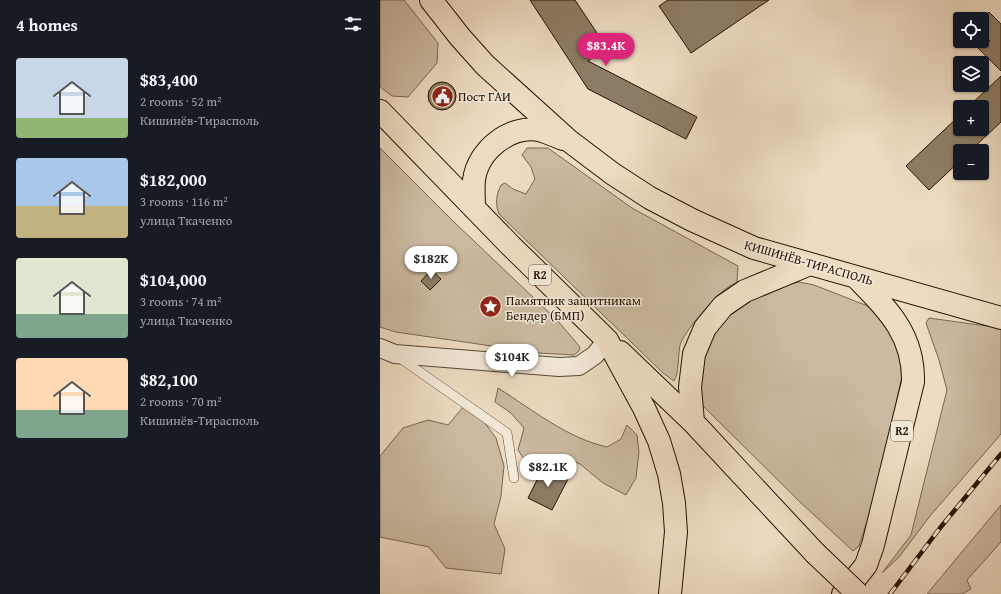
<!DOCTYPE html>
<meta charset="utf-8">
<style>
:root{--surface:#171b24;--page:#20242c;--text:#f1f3f6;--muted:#9ea1a6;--accent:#db2777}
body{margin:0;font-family:"Gentium Book Plus",serif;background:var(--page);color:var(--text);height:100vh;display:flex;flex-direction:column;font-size:15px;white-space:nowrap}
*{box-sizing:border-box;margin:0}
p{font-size:13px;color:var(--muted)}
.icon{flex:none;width:22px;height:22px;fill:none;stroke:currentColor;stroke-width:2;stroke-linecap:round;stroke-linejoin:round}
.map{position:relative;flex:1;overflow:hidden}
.sheet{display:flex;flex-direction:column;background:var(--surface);width:380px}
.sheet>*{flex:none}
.controls{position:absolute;left:573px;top:12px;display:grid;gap:8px}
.controls a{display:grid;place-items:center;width:36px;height:36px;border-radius:4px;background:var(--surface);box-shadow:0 1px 3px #0004;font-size:20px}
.price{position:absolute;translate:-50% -34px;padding:0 9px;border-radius:14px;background:#fff;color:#222;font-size:13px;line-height:26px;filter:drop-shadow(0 1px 2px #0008)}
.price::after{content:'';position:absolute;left:50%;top:24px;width:12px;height:9px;margin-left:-6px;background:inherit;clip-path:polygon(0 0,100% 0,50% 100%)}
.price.on{background:var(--accent);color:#fff}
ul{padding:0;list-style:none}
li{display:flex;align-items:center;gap:12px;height:100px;padding:0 16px}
li span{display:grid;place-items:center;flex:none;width:112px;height:80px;border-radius:4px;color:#555}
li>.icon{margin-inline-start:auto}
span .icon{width:48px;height:48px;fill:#fffc;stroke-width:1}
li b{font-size:17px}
h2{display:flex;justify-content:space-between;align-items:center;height:48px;padding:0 16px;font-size:17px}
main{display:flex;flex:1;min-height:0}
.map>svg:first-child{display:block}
.green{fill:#cbbaa1;stroke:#786750}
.building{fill:#8d7c65;stroke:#241400}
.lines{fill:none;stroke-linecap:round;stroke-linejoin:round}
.lane-casing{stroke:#564630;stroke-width:10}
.street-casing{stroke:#564630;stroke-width:20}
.primary-casing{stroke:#241400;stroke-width:24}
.lane{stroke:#f3e8d7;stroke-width:9}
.street{stroke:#f3e8d7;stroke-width:18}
.primary{stroke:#eddcc2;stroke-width:22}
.rail-casing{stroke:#241400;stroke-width:4.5}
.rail{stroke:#f3e8d7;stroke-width:3;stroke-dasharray:9;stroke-linecap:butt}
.primary-bridge-casing{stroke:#241400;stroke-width:24;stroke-linecap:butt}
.primary-bridge{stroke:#eddcc2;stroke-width:22}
.labels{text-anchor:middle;stroke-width:3;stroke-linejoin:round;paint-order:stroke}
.shield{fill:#f3e8d7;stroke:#625440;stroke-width:1}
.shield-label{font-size:12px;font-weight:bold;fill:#241400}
.poi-label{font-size:13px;fill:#241400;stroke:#f3e8d7;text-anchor:start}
.street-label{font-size:13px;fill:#241400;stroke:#f3e8d7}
</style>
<main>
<section class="sheet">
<h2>4 homes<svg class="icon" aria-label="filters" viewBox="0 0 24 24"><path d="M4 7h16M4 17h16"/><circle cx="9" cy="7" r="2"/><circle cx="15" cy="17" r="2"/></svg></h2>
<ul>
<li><span style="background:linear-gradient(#c9d6e8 75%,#8fb573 0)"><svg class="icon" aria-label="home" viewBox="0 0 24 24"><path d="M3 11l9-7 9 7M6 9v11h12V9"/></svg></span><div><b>$83,400</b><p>2 rooms · 52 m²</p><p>Кишинёв-Тирасполь</p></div></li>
<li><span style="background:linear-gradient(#a9c7e8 60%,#c2b280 0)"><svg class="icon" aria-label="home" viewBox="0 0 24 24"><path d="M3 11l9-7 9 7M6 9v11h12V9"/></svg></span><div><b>$182,000</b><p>3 rooms · 116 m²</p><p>улица Ткаченко</p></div></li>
<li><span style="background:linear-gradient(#dfe7d0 70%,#7fa58c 0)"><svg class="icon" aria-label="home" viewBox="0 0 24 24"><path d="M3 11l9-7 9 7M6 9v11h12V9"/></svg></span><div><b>$104,000</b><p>3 rooms · 74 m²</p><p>улица Ткаченко</p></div></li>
<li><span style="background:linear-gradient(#ffd9b3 65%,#7fa58c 0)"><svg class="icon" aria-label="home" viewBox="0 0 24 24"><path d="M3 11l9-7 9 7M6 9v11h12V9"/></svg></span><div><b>$82,100</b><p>2 rooms · 70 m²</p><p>Кишинёв-Тирасполь</p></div></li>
</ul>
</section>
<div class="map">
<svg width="621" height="594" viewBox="0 0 621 594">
<rect width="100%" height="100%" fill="#eddcc2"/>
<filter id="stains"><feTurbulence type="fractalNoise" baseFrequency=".005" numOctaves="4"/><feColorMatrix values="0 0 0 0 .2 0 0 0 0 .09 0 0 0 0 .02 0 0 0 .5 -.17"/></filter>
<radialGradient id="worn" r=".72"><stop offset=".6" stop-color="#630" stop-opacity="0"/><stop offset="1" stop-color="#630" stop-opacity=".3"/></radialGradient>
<path class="green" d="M0 0H24L58 43 57 63 28 97 12 96 0 87Z
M0 148 74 222 177 320 200 347 199 351 194 355 159 353 16 332 0 327Z
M147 148H168L252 208 358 266 357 282C352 285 346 288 342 292 331 301 304 332 300 345 298 355 299 374 294 381L283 373 119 214C115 204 116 195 121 185L125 183 133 189 146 194 155 179 151 167 142 155Z
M419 282 434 285 493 308 515 334 525 362 497 491 479 546 473 551 419 501 323 406 319 396V363L338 323 384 291Z
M549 318 621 328V434L550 516 519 557 502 573 531 535 567 390 559 360 546 323Z
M118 388C153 410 187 438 227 447L241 439 247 425 257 435 259 452 256 478 246 495 223 483 200 464 183 457 166 461 146 462 138 450 144 428 131 413 115 402Z
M84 406 102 419 116 438 124 466 121 496 114 524 125 549 121 574 66 568 49 547 0 537V456L23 428 48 420 68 425Z
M621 505V542L587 580 591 589 582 594H547Z"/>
<path class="building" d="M150 0H195L227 48 208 61 317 117 306 139 208 89Z
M288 0H389L311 53 279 6Z
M609 12 621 24V71L591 41H610L602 33V19Z
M621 76V122L590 151H580V161L549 190 526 166 580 115V129H602V107H588Z
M48 96a14 14 0 1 1 28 0a14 14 0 1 1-28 0Z
M51 270 61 279 50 290 41 281Z
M164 466 188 479 172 510 148 498Z"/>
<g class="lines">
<defs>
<path id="lane" d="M20 358 127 433 134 478"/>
<path id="street" d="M0 348 15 354 179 367 199 366 215 355 227 340"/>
<path id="primary" d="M51 0 80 37 105 65 188 140 233 174 270 198 312 220 374 248 621 318
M0 111 131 246 227 340 264 408 279 441 289 474 294 503 296 532 290 594
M94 208C94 199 93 189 94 180 98 150 130 125 159 130 167 132 175 136 183 139
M240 352 313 422 435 553
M313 422 310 387 314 354 325 328 343 306 365 291 430 264
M463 594 486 565 493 545 533 382C534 334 507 309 476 277"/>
</defs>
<use href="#lane" class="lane-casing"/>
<use href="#street" class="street-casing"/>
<use href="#primary" class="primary-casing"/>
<use href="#lane" class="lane"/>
<use href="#street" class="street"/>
<use href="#primary" class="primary"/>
<defs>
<path id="rail" d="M510 594 560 528 621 454"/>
</defs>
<use href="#rail" class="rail-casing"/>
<use href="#rail" class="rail"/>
<defs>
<path id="primary-bridge" d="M435 553 478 594"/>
</defs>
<use href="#primary-bridge" class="primary-bridge-casing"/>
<use href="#primary-bridge" class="primary-bridge"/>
</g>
<defs>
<symbol id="civic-disc" viewBox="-11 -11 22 22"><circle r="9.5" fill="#8f2418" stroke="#f3e8d7"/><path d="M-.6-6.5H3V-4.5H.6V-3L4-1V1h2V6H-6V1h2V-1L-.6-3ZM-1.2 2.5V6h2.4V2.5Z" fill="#fff"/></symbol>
<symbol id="sight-disc" viewBox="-11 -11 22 22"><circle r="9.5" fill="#8f2418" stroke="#f3e8d7"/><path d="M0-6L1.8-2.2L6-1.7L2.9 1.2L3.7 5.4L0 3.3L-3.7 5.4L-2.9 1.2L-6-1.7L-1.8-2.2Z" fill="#fff"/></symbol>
</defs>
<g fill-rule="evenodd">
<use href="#civic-disc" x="50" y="84" width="25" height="25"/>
<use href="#sight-disc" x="98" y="294" width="25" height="25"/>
</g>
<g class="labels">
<g class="shield">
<rect x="149" y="265" width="22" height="20" rx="3"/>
<rect x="511" y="421" width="22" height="20" rx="3"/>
</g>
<g class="shield-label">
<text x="160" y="279">R2</text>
<text x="522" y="435">R2</text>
</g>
<g class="poi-label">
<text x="78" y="101">Пост ГАИ</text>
<text x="126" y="305">Памятник защитникам<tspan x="126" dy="15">Бендер (БМП)</tspan></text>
</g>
<g class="street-label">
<text transform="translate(429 262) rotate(16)" y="5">КИШИНЁВ-ТИРАСПОЛЬ</text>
</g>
</g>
<rect width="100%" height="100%" filter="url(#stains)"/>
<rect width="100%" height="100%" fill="url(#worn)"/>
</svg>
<div class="controls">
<a><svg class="icon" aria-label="locate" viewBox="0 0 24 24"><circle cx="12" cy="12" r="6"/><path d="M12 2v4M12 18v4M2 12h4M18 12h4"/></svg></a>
<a><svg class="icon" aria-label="layers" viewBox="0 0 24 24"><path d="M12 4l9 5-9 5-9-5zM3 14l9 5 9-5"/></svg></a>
<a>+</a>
<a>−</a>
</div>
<b class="price on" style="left:226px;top:67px">$83.4K</b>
<b class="price" style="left:51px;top:280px">$182K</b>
<b class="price" style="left:132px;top:378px">$104K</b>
<b class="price" style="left:168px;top:488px">$82.1K</b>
</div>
</main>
